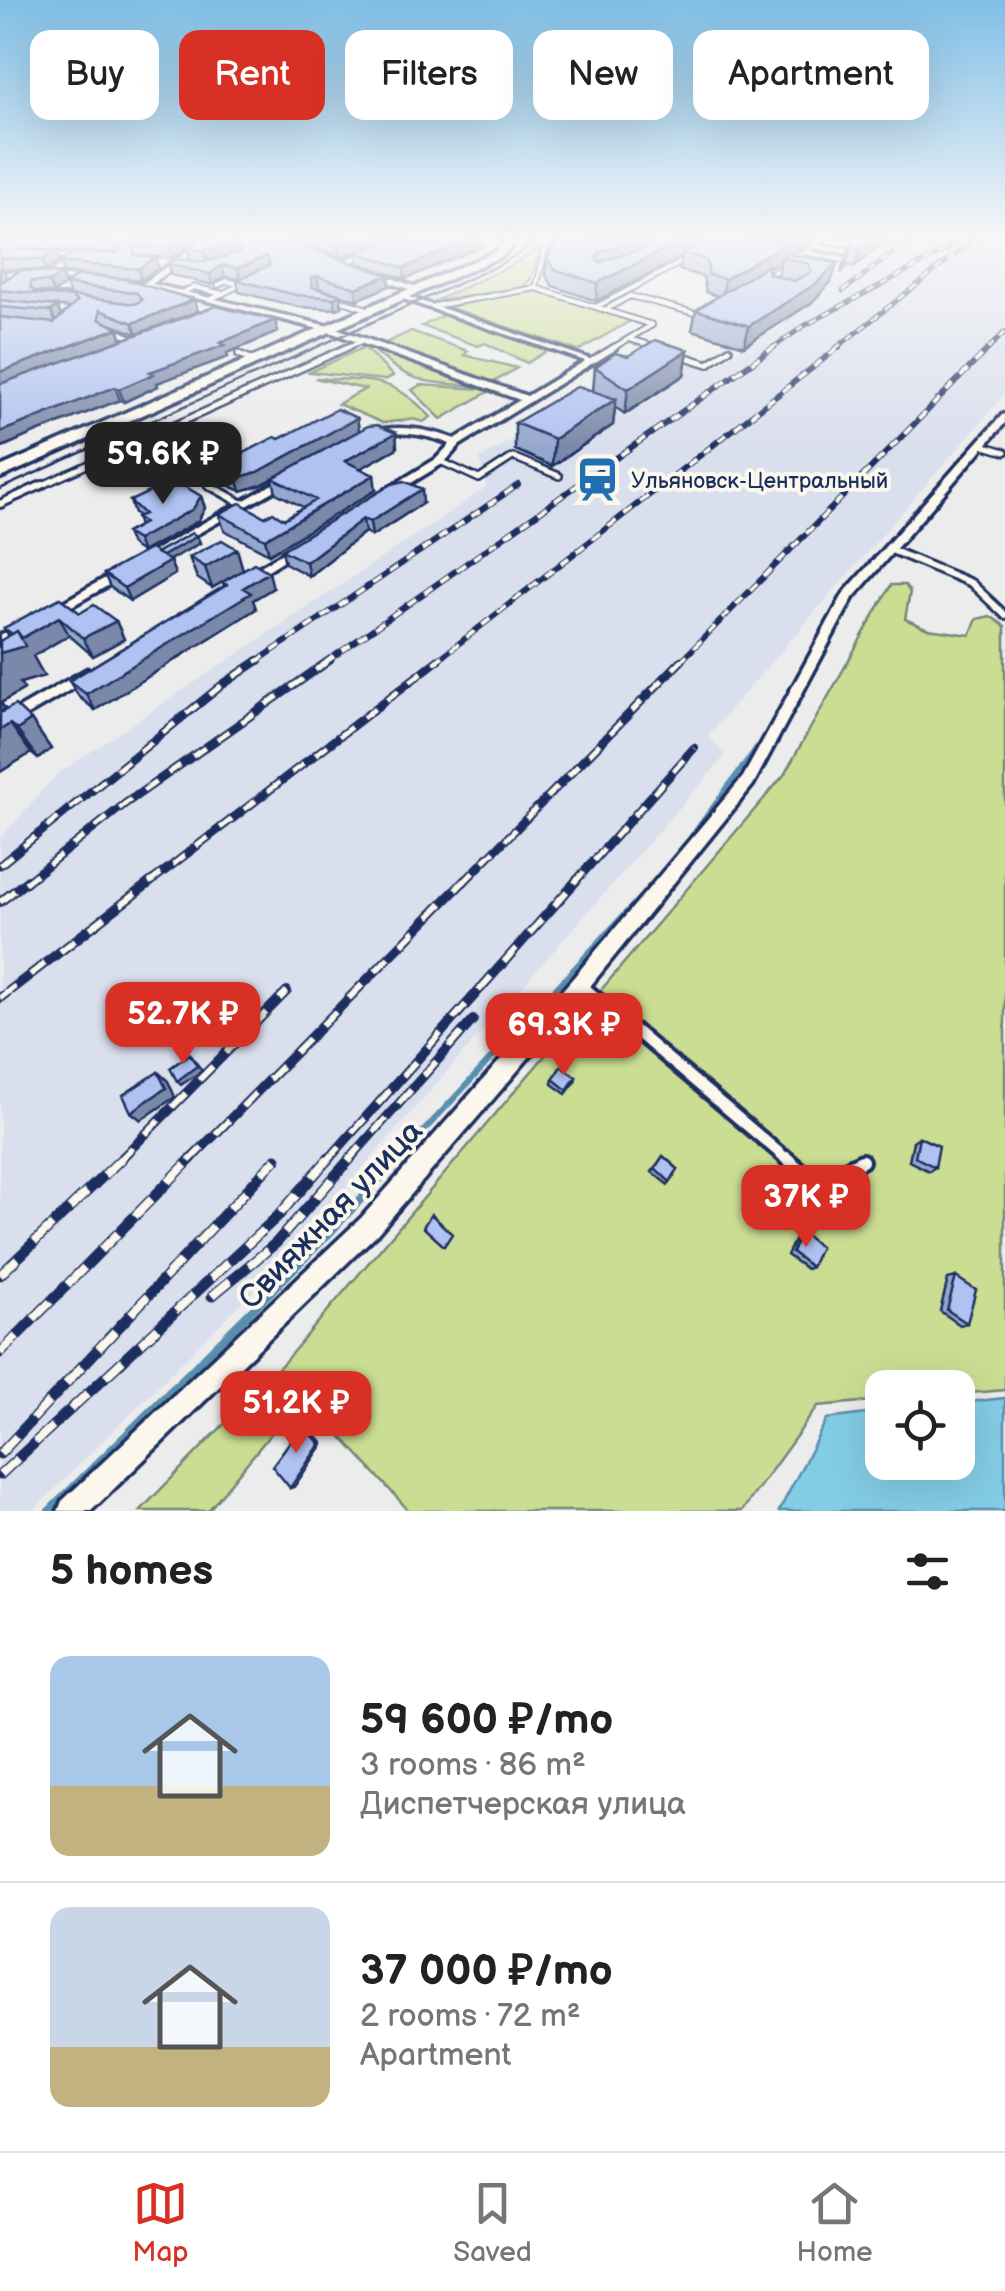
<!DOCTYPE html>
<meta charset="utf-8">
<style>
:root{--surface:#fff;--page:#f2f2f2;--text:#222;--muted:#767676;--line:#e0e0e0;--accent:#d93025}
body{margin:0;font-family:"Balsamiq Sans",sans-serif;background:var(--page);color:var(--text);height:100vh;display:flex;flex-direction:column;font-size:38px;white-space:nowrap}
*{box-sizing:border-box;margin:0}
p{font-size:32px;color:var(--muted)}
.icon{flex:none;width:55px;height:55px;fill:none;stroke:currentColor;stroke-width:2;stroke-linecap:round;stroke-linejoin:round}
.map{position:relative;height:1511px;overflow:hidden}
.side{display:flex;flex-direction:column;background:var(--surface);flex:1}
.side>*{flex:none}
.hud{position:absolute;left:30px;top:30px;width:945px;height:90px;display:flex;gap:20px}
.buttons{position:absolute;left:865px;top:1370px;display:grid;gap:20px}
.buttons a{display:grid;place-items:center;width:110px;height:110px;border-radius:20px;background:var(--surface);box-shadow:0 10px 40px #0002;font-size:50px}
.price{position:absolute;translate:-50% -85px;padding:0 22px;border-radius:20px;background:var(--accent);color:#fff;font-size:32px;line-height:65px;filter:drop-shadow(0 2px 5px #0008)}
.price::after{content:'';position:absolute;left:50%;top:60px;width:30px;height:22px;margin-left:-15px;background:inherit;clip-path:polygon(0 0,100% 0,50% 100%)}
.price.active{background:#222;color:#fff}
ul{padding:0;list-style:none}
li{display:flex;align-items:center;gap:30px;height:250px;padding:0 50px}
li+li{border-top:2px solid var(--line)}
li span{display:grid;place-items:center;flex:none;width:280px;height:200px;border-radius:20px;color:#555}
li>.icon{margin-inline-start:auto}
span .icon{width:120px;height:120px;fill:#fffc;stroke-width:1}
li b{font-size:42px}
h2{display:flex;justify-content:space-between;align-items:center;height:120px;padding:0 50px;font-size:42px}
.pill{padding:0 35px;border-radius:20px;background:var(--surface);box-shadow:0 10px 40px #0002;font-size:35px;line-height:90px}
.pill.active{background:var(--accent);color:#fff}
.dock{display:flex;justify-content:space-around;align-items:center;height:140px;border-top:2px solid var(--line);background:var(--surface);font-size:28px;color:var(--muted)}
.dock a{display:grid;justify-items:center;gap:5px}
.dock .active{color:var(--accent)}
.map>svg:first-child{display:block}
.built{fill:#dadfee}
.green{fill:#cbdd92;stroke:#738678;stroke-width:2.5}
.water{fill:#83cde4;stroke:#598eae;stroke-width:2.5}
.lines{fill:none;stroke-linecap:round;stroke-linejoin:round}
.stream-far2{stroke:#598eae;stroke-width:5}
.stream-far1{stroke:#598eae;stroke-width:6}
.stream{stroke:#598eae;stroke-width:8}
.service-far4-casing{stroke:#1b2f5e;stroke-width:8}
.service-far3-casing{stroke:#1b2f5e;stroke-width:10}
.service-far2-casing{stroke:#1b2f5e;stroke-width:12}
.service-far1-casing{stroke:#1b2f5e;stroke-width:18}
.service-casing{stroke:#1b2f5e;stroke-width:20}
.minor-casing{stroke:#1b2f5e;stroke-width:7}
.primary-casing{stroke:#1b2f5e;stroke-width:7}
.service-far4{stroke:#fbf7ec;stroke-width:4}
.service-far3{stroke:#fbf7ec;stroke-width:5}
.service-far2{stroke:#fbf7ec;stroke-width:6}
.service-far1{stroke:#fbf7ec;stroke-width:10}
.service{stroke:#fbf7ec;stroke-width:12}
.minor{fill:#fbf7ec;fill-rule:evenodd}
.primary{fill:#fbf7ec;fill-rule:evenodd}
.tram{stroke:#1b2f5e;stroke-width:2.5}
.rail-far4-casing{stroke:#1b2f5e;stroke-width:5}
.rail-far3-casing{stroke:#1b2f5e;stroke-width:6}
.rail-far2-casing{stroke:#1b2f5e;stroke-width:9}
.rail-far1-casing{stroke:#1b2f5e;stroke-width:10}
.rail-casing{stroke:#1b2f5e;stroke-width:11}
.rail-far4{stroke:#fbf7ec;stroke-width:2.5;stroke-dasharray:8;stroke-linecap:butt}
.rail-far3{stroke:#fbf7ec;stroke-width:4;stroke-dasharray:10;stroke-linecap:butt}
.rail-far2{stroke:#fbf7ec;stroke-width:5;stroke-dasharray:15;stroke-linecap:butt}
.rail-far1{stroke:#fbf7ec;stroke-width:6;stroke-dasharray:19;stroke-linecap:butt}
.rail{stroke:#fbf7ec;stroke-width:8;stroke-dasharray:24;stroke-linecap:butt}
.wall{fill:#96a7cf;stroke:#1b2f5e;stroke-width:2.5;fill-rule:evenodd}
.shaded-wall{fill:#7a88a9;stroke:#1b2f5e;stroke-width:2.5}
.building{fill:#afc2f1;stroke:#1b2f5e;stroke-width:2.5}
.labels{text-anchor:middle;stroke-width:8;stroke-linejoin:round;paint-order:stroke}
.far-poi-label{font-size:22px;fill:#1b2f5e;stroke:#fbf7ec;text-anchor:start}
.near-street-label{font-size:32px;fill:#1b2f5e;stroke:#fbf7ec}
</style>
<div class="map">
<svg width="1005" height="1511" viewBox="0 0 1005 1511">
<rect width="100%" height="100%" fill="#ececed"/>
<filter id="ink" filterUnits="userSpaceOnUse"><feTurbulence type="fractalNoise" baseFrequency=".01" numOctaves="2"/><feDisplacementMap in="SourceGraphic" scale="20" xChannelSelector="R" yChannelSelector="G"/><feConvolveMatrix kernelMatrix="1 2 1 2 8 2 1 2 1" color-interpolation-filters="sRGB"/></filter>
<g filter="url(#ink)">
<path class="built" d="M714 239H1005V394L708 735 725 756 263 1281 33 1511H0V839L56 775 486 488 480 459 655 351 711 368 769 331 818 278 837 279 697 253Z"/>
<path class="green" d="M542 246 529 282 522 287 433 302 508 267Z
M537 291H540L632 320 578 351 445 306Z
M448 313 550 349 527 363 485 343 478 346 422 326Z
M411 331 468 351 464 355 517 368 492 383 383 344Z
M364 347 393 376 385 380 310 372Z
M372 348 475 386C426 382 408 384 372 348Z
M315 378C370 382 391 374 431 417L423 422 413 419 383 423 338 404 365 389Z
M420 385 482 389 488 392 441 419 412 390Z
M891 585H905L910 592 905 619 928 629 970 635 977 619 990 616 1005 626V1390L958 1394V1388H882V1400L818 1406 742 1511H409L303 1394 208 1511H140L285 1361 784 775Z"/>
<path class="water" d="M1005 1398V1511H779L827 1419 882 1412V1462H958V1403Z"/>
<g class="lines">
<path class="stream-far2" d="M682 849 757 747"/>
<path class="stream-far1" d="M396 1161 649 888"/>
<path class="stream" d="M49 1511 326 1237 399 1158"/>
<defs>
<path id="service-far4" d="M824 239 855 245
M814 246 849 252
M804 252 843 260
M48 277 76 258 50 256
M762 280 825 239
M218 285 227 281 241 285
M536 288 546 247 554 239
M183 292 194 287 223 294
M333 298 371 310
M211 299 247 282
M434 306 536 288 652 325
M596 307 690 258
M605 310 630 296 702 315
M110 328 138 341
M629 339 657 347
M343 349 364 340
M611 349 652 325"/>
<path id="service-far3" d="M239 354 256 361
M680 355 708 364 729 349
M592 361 615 347
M982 445 1005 452
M440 461 479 479 513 457 559 476
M207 484 214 488
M36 488 348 347"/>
<path id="service-far2" d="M209 485 243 504
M0 504 42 485
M889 549 971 583 1005 615"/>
<path id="service-far1" d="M580 984 789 1161"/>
<path id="service" d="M786 1158 815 1183 862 1161"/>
<path id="minor" d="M205 239H212L152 284 333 327 527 396 585 361 400 298V294L596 361 460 445 444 463 393 494H385V490L436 459 450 444C421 433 397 430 368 438L363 435 365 433C397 424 424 428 455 439L520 400 327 331 164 290 115 282 119 280 144 283Z
M400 239H409L343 265 336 263Z
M0 271 91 278 95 280 91 282 0 275Z
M366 271H372L422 289 415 291 366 275Z
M1005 414V423L853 598 753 785 587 990 377 1234 91 1511H58L62 1501 361 1218 573 978 743 777 844 593 1002 415Z
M291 474 296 477 295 479 163 553 159 555 153 551Z
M301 542 305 543V547L252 580H244L242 577Z
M121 569 127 573 125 576 54 616 50 617 44 613Z
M25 623 30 624 31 627 30 630 0 645V635Z
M87 669 92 671 94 674 92 677 0 731V719Z"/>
<path id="primary" d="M507 239H519L502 256 0 478V467L494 252Z"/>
</defs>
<use href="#service-far4" class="service-far4-casing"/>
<use href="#service-far3" class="service-far3-casing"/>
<use href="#service-far2" class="service-far2-casing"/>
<use href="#service-far1" class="service-far1-casing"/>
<use href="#service" class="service-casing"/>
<use href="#minor" class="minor-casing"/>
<use href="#primary" class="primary-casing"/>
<use href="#service-far4" class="service-far4"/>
<use href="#service-far3" class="service-far3"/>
<use href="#service-far2" class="service-far2"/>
<use href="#service-far1" class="service-far1"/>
<use href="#service" class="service"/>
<use href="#minor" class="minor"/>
<use href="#primary" class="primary"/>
<path class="tram" d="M0 489 495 267 523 251 531 239"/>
<defs>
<path id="rail-far4" d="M843 291 912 239
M771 349 804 326 950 248
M835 349 975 239
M988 349 1005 332"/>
<path id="rail-far3" d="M256 662 518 485
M326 662 774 347
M435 662 839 347
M680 662 990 347"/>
<path id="rail-far2" d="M0 865 222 685 259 660
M25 883 126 803 330 660
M149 883 438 660
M463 883 682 660
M574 883 694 748"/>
<path id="rail-far1" d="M0 902 28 880
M0 998 153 880
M119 1161 287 991
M189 1161 465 880
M327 1161 577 880
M348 1161 473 1020"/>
<path id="rail" d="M0 1275 122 1158
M212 1296 276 1243 351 1158
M0 1353 192 1158
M0 1454 276 1159
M0 1475 279 1215 329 1158"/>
</defs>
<use href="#rail-far4" class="rail-far4-casing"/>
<use href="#rail-far3" class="rail-far3-casing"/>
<use href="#rail-far2" class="rail-far2-casing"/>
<use href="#rail-far1" class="rail-far1-casing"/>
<use href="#rail" class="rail-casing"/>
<use href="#rail-far4" class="rail-far4"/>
<use href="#rail-far3" class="rail-far3"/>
<use href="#rail-far2" class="rail-far2"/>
<use href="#rail-far1" class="rail-far1"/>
<use href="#rail" class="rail"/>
</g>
<path class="wall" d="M0 239H199L172 258 155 257 158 268 141 280 64 273 60 262 117 253 39 250 55 251 60 262 46 271 3 269 7 279 61 274 65 285 54 293 70 295 66 284 194 300 198 311 137 334 106 323 122 340 275 320 278 332 227 353 228 357 157 383 158 386 124 402 120 400 34 433 0 448ZM53 306 70 308 61 316Z
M298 239H481L482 246 405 279 358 263 357 252 358 251 340 257Z
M558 239H814L789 254 837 263 831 282 811 303 744 346 692 330 696 310 718 296 706 292 703 277 680 270 682 257 596 301 553 286 546 276 547 259ZM781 260 777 276 769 274V267Z
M843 239H885L855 267 846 265 841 273 853 241Z
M290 242 388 275 389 286 357 300 319 288H317L340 295 342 307 336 309 299 307 239 292 237 280 240 279 225 276 212 285 171 275 168 264 190 260 188 249Z
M688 350 684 375 625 414 615 407 613 425 552 466 515 450V423L593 391 595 367 628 356Z
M357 418 359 431 396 433 397 448 360 469 376 490 269 554 224 530 219 514 284 519 303 507 276 493 273 479 261 485 241 491 219 481 215 468 279 439Z
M392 484 423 503 372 536 365 532 309 576 285 563 282 550Z
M201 496 205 508 198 521 142 552 131 545 126 533 139 526 136 517 138 516 134 513 130 501Z
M197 536 200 543 169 560 175 574 130 601 110 587 104 574Z
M237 549 243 570 273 588 253 600 256 609 95 710 79 697 69 681 224 586 223 582 212 588 197 578 189 557Z
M80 613 116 621 124 639 93 656 69 635 33 656 44 676 20 683 24 689 1 703 5 709 2 711 31 720 51 749 38 759 31 753 0 772V641L9 636 4 628Z
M576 1077 575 1082 566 1094 552 1084 553 1079Z
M919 1137 935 1167 929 1171 909 1161 913 1141Z
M663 1156 678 1169 668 1185 652 1172Z
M801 1232 811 1267 806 1269 787 1255 797 1235Z
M956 1277 967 1323 960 1325 940 1311 948 1279Z"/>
<path class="shaded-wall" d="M181 239H199L172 258 169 247Z
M363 239H398L340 257 338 246Z
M471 239H481L482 246 405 279 404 268Z
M639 239 637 255 594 275 596 258 599 252Z
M687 239H711L683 253 682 257 596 301 597 283Z
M792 239H814L784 257H781V260L722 297 725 279Z
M873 239H885L855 267 860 250Z
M236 244 239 254 206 261 203 250Z
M851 248 846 265 841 273 846 256Z
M55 251 60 262 46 271 42 260Z
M267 256 269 267 240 279 238 268Z
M155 257 158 268 141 280 138 269Z
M837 263 831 282 811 303 744 346 749 326Z
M222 265 225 276 212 285 210 274Z
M3 268 8 279 0 285V270Z
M61 274 65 285 54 293 49 282Z
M388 275 389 286 357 300 356 288Z
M317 276 319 288 313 290 311 278Z
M340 295 342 307 336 309 334 298Z
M194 300 198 311 137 334 133 323Z
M57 306 62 318 56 323 51 311Z
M275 320 278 332 227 353 228 357 157 383 158 386 124 402 119 389 150 372Z
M118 328 122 340 0 387V372Z
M688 350 684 375 625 414 628 389Z
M115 387 120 400 34 433 0 448V432Z
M616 399 613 425 552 466 554 439Z
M357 418 359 431 261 485 241 491 237 478Z
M396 433 397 448 347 476 345 461Z
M374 475 376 490 269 554 265 539Z
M422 489 423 503 372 536 370 522Z
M201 496 205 508 198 521 142 552 137 540Z
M363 519 365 532 309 576 306 562Z
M197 536 200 543 162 564 159 557Z
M237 549 243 570 212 588 205 567Z
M170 561 175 574 130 601 124 588Z
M269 572 273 588 253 600 256 609 95 710 86 694 243 588Z
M59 617 69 635 33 656 44 676 20 683 24 689 1 703 5 709 0 712V653L19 640Z
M116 621 124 639 93 656 83 638Z
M31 720 51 749 38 759 17 730Z
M10 724 31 753 0 772V730Z
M190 1054 202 1071 181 1085 177 1081Z
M158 1072 168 1081 175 1097 141 1120 131 1112Z
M306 1423 323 1444 294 1487 290 1488 303 1424Z"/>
<path class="building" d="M15 239H181L169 247 133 246 134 255 155 257 138 269 60 262 74 253H118L122 247 118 243 17 239 15 245 19 249 55 251 42 260 0 258V242L11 245Z
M202 239H286L290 242 388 275 356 288 317 276 311 278 312 287 340 295 334 298 296 295 237 280 270 265 267 256 238 268 222 265 210 274 168 264 174 259 204 262 240 252 236 244 203 250 188 249Z
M321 239H363L338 246Z
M391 239H473L404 268 357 252Z
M558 239H638L599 252 596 258 600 262 654 245 653 239H687L597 283 554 269 547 259Z
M708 239H757L779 243 784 239H792L725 279 709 275 706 260 683 253Z
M856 239H873L860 250 851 248 846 256 853 241Z
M786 254 837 263 817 283 749 326 696 310 768 265 769 274 794 281 811 272 809 264 781 257Z
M21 270 61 274 49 282 32 281 30 287 34 291 135 304 142 300 137 293 66 284 78 275 124 279 194 300 133 323 100 310 99 319 118 328 0 372V317L54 323 77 302 72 297 0 290V283Z
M0 300 57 306 51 311 0 307Z
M216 306 275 320 220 343 225 345 150 372 154 374 119 389 115 387 0 432V384Z
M655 340 688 350 628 389 595 367 615 353 628 356Z
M578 386 616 399 554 439 515 423Z
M337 409 357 418 258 472 237 478 215 468 275 437 279 439Z
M377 425 396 433 345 461 374 475 265 539 219 514 240 503 265 517 273 512 284 519 316 500 273 478 368 426Z
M174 480 201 496 193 509 137 540 126 533 144 523 136 517 144 514 130 501Z
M404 481 422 489 370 522 363 519 306 562 282 550 392 484Z
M192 533 197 536 162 556 156 553Z
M222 540 237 549 205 567 189 557Z
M150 549 170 561 124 588 104 574Z
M254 563 269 572 243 588 251 593 86 694 69 681 227 585 223 582Z
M60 598 80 613 94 605 116 621 83 638 59 617 22 638 17 631 12 634 4 628Z
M17 631 25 646 0 653V641Z
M15 705 31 720 17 730 10 724 0 730V710L2 712Z
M190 1054 197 1066 177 1081 170 1068Z
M561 1066 576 1077 567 1090 553 1079Z
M158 1072 166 1088 131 1112 123 1095Z
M919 1137 939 1146 935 1167 915 1157Z
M663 1156 678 1169 670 1182 655 1168Z
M431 1214 452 1234 444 1246 423 1227Z
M801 1232 820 1247 811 1267 792 1252Z
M956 1277 976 1290 967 1323 947 1310Z
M303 1424 320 1444 290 1488 272 1466Z"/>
</g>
<linearGradient id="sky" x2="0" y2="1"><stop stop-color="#7fbee6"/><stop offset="0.53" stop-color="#f6f6f7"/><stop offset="1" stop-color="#f6f6f7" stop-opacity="0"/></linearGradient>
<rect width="1005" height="450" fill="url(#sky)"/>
<defs>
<symbol id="station-bare" viewBox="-9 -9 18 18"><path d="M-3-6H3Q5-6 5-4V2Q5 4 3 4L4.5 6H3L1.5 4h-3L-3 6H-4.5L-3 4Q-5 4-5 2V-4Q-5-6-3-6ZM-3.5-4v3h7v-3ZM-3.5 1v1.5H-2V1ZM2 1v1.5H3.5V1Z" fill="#1f6fb2" stroke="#fbf7ec" stroke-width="2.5" paint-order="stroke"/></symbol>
</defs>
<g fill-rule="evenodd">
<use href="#station-bare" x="566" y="448" width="63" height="63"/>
</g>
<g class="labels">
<g class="far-poi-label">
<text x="631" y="488">Ульяновск-Центральный</text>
</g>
<g class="near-street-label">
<text transform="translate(330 1214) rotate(-46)" y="11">Свияжная улица</text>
</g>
</g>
</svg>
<div class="buttons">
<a><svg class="icon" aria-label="locate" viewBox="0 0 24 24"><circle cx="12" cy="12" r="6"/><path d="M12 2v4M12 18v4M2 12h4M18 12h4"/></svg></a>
</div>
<b class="price active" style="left:163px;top:507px">59.6K ₽</b>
<b class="price" style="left:183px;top:1067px">52.7K ₽</b>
<b class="price" style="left:564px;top:1078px">69.3K ₽</b>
<b class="price" style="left:806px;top:1250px">37K ₽</b>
<b class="price" style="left:296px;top:1456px">51.2K ₽</b>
<div class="hud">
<a class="pill">Buy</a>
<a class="pill active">Rent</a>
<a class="pill">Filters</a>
<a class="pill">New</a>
<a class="pill">Apartment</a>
</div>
</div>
<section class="side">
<h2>5 homes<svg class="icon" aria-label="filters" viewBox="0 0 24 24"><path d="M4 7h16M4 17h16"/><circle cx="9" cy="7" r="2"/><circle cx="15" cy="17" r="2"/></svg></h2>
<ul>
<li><span style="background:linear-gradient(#a9c7e8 65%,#c2b280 0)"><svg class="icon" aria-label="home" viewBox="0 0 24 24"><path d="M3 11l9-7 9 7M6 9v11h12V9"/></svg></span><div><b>59 600 ₽/mo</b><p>3 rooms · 86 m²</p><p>Диспетчерская улица</p></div></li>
<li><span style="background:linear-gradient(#c9d6e8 70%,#c2b280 0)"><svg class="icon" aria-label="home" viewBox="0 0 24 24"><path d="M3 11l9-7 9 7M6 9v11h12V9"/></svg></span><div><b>37 000 ₽/mo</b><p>2 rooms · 72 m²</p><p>Apartment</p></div></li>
</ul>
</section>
<nav class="dock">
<a class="active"><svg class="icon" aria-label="map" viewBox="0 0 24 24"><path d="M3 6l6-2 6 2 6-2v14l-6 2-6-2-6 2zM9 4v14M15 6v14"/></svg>Map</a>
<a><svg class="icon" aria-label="saved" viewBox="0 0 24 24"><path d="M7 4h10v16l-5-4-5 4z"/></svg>Saved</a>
<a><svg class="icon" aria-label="home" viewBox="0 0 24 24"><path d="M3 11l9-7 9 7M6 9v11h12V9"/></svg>Home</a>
</nav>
